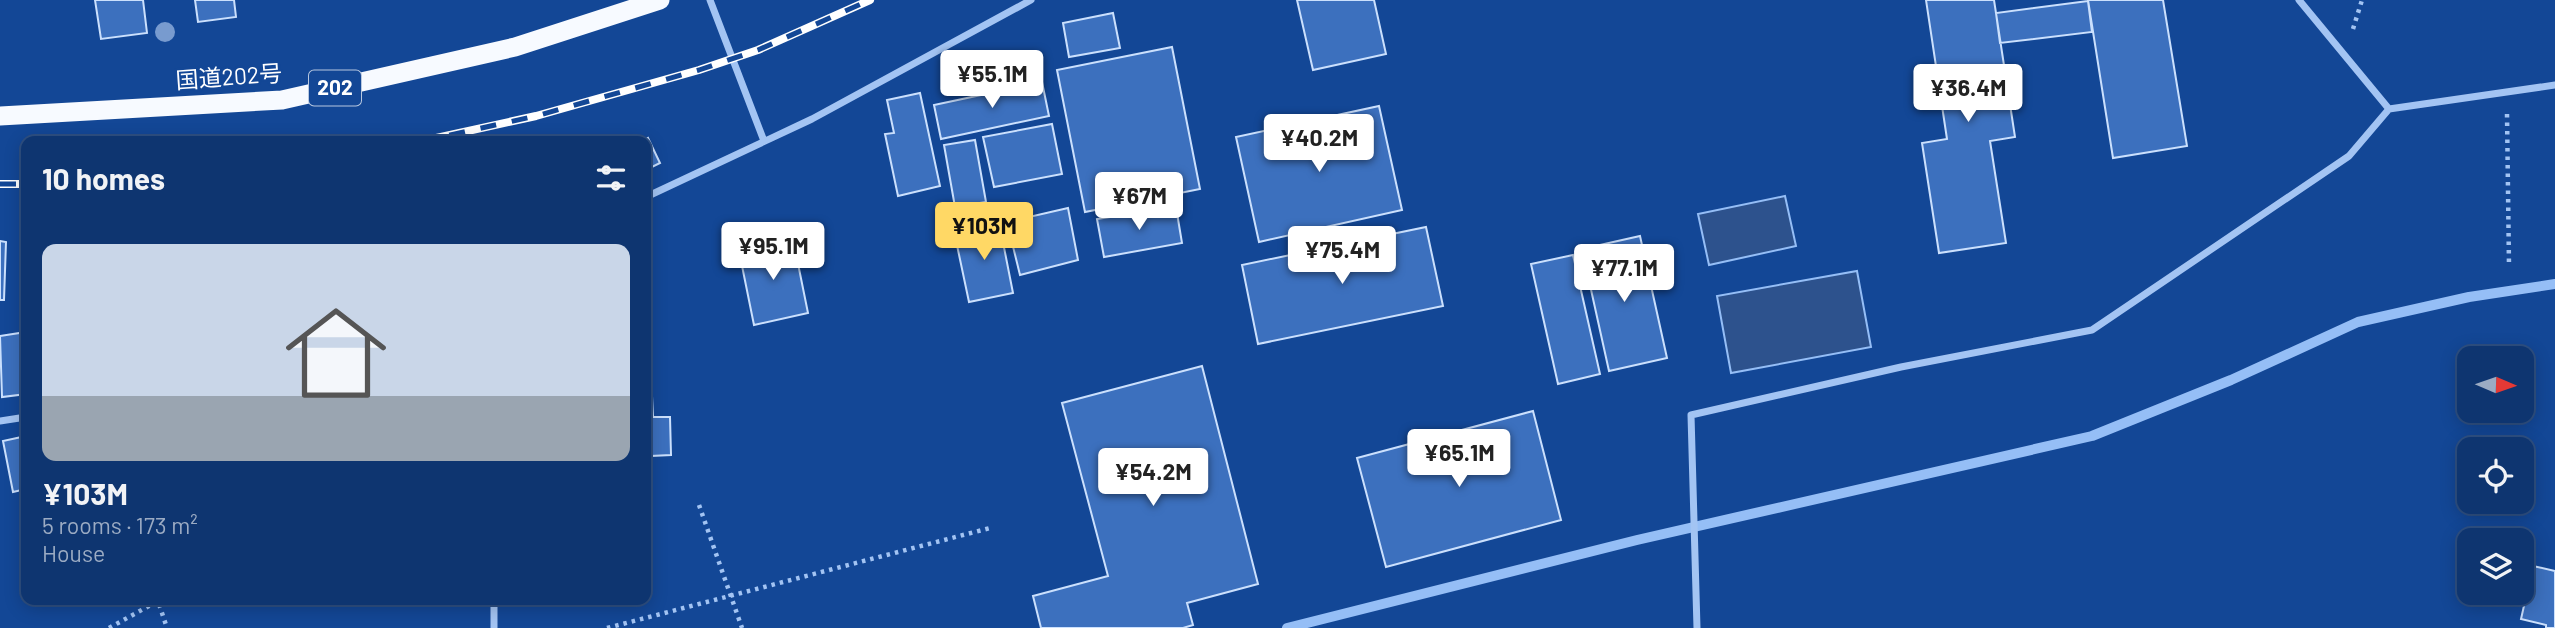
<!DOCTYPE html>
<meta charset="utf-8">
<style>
:root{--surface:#0e3570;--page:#173d75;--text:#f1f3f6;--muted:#9babc3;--line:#2e5083;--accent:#ffd865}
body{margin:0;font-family:Barlow,"Noto Sans JP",sans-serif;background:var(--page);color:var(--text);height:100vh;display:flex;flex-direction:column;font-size:26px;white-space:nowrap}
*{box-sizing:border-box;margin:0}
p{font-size:23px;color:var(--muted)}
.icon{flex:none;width:38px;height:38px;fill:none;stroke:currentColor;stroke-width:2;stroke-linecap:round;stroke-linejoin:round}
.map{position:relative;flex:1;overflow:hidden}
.details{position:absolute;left:21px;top:136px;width:630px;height:469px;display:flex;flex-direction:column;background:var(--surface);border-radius:14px;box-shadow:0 4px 18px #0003,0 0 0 2px var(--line)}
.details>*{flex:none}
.needle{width:46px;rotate:92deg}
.fabs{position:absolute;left:2457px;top:346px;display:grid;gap:14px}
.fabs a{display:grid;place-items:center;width:77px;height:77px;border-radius:14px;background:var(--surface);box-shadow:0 4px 18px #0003,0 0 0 2px var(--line);font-size:35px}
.price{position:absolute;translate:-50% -60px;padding:0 16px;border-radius:7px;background:#fff;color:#222;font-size:23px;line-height:46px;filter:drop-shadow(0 2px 4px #0008)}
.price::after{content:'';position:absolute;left:50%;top:42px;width:21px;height:16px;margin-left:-10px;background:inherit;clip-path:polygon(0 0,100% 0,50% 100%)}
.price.on{background:var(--accent);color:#111}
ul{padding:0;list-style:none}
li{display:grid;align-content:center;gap:14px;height:371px;padding:0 21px}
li+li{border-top:2px solid var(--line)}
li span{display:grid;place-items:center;height:217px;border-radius:14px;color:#555}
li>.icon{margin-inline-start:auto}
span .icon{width:126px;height:126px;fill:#fffc;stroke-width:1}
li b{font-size:30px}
h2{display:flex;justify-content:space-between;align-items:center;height:84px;padding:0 21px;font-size:30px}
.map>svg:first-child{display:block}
.water{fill:#2d528d;stroke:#95bef6;stroke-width:2}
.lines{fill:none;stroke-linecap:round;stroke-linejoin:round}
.stream{stroke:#95bef6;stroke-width:10}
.building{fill:#3c70be;stroke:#cbe0fd;stroke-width:2}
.path{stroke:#a3c4f3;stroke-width:4.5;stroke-dasharray:3.5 5;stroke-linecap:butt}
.minor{stroke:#a3c4f3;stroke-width:7}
.trunk{stroke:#f7faff;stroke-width:19}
.rail-casing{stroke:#fff;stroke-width:8}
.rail{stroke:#134796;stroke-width:5;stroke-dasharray:16;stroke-linecap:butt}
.tree{fill:#789bcf}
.labels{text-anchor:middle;stroke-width:5;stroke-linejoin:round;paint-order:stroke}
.shield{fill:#134796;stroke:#b8c8e0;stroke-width:2}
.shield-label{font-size:21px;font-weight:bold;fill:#fff}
.street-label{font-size:23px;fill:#fff;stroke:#134796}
</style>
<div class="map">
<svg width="2555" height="628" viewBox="0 0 2555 628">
<rect width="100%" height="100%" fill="#134796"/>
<path class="water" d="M1785 196 1796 246 1709 265 1698 214Z
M1857 271 1871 347 1731 373 1717 296Z"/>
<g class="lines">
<path class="stream" d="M1287 628 1637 540 2092 436 2231 380 2358 322 2469 297 2555 284"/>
</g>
<path class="building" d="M95 0H143L147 33 101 39Z
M195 0H234L236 17 198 22Z
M1297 0H1374L1386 54 1313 70Z
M1926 0H1994L2015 137 1990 141 2006 243 1939 253 1922 143 1947 139Z
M2088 0H2163L2187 146 2113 158Z
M2088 1 2092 32 2000 43 1996 13Z
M1113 13 1120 48 1069 57 1063 23Z
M1172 47 1200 189 1085 212 1057 70Z
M1042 82 1049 116 941 139 934 105Z
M920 93 940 186 898 196 885 134 894 133 887 100Z
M1379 106 1402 210 1259 242 1236 137Z
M1052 124 1062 174 994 187 983 137Z
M648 138 660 163 646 170V142H641Z
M975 140 986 202 955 207 944 145Z
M1176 207 1182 243 1104 257 1097 219Z
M1068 208 1078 260 1020 275 1007 222Z
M999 222 1013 293 969 302 954 231Z
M1426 227 1443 306 1258 344 1242 265Z
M1640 236 1667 358 1609 371 1582 249Z
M793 239 808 313 754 325 739 251Z
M0 241 6 242 4 300H0Z
M1573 255 1600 374 1558 384 1531 264Z
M26 332V394L2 397 0 336Z
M1202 366 1258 584 1187 603 1193 625 1183 628H1041L1033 596 1108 576 1062 403Z
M651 375 653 417H670L671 455 651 456V480H646V376Z
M1533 411 1561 520 1386 567 1357 458Z
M26 436V489L13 492 3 441Z
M2533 566 2555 571V628H2546V625L2521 619Z"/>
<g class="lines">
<path class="path" d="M2353 29 2362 0
M2507 114 2509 266
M699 505 742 628
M109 628 158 601 167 628
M607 628 990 528"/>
<path class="minor" d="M710 0 764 141
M2299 0 2389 109
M646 197 812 119 1031 0
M0 421 26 417
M494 600V628
M1697 628 1691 415 1901 367 2092 330 2349 156 2389 109 2555 85"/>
<path class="trunk" d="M0 116 282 100 515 47 660 0"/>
<defs>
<path id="rail" d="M418 142 536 116 699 70 758 50 870 0
M0 184H26"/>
</defs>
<use href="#rail" class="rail-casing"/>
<use href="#rail" class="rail"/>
</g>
<circle class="tree" cx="165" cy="32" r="10"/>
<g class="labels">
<rect class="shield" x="309" y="70.5" width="52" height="35" rx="5"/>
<g class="shield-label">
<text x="335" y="95">202</text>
</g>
<g class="street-label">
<text transform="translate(229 77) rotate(-4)" y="8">国道202号</text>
</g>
</g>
</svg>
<div class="fabs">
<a><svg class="needle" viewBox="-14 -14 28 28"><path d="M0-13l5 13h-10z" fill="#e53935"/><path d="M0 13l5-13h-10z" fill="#9babc3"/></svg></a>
<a><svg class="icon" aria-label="locate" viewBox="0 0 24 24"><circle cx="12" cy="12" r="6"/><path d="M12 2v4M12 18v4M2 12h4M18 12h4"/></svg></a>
<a><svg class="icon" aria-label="layers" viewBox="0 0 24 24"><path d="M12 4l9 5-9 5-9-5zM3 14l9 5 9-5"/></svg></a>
</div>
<b class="price" style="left:992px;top:110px">¥55.1M</b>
<b class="price" style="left:1968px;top:124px">¥36.4M</b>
<b class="price" style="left:1319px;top:174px">¥40.2M</b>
<b class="price" style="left:1139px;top:232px">¥67M</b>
<b class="price on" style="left:984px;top:262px">¥103M</b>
<b class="price" style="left:773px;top:282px">¥95.1M</b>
<b class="price" style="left:1342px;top:286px">¥75.4M</b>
<b class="price" style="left:1624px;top:304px">¥77.1M</b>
<b class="price" style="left:1459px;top:489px">¥65.1M</b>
<b class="price" style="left:1153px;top:508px">¥54.2M</b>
<section class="details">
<h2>10 homes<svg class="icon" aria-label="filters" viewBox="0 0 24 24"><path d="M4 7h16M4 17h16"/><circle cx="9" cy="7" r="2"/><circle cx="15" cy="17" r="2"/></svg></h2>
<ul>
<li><span style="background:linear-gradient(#c9d6e8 70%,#9aa5b1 0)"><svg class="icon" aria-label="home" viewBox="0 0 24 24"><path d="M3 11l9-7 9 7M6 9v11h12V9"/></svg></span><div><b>¥103M</b><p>5 rooms · 173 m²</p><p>House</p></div></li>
</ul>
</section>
</div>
